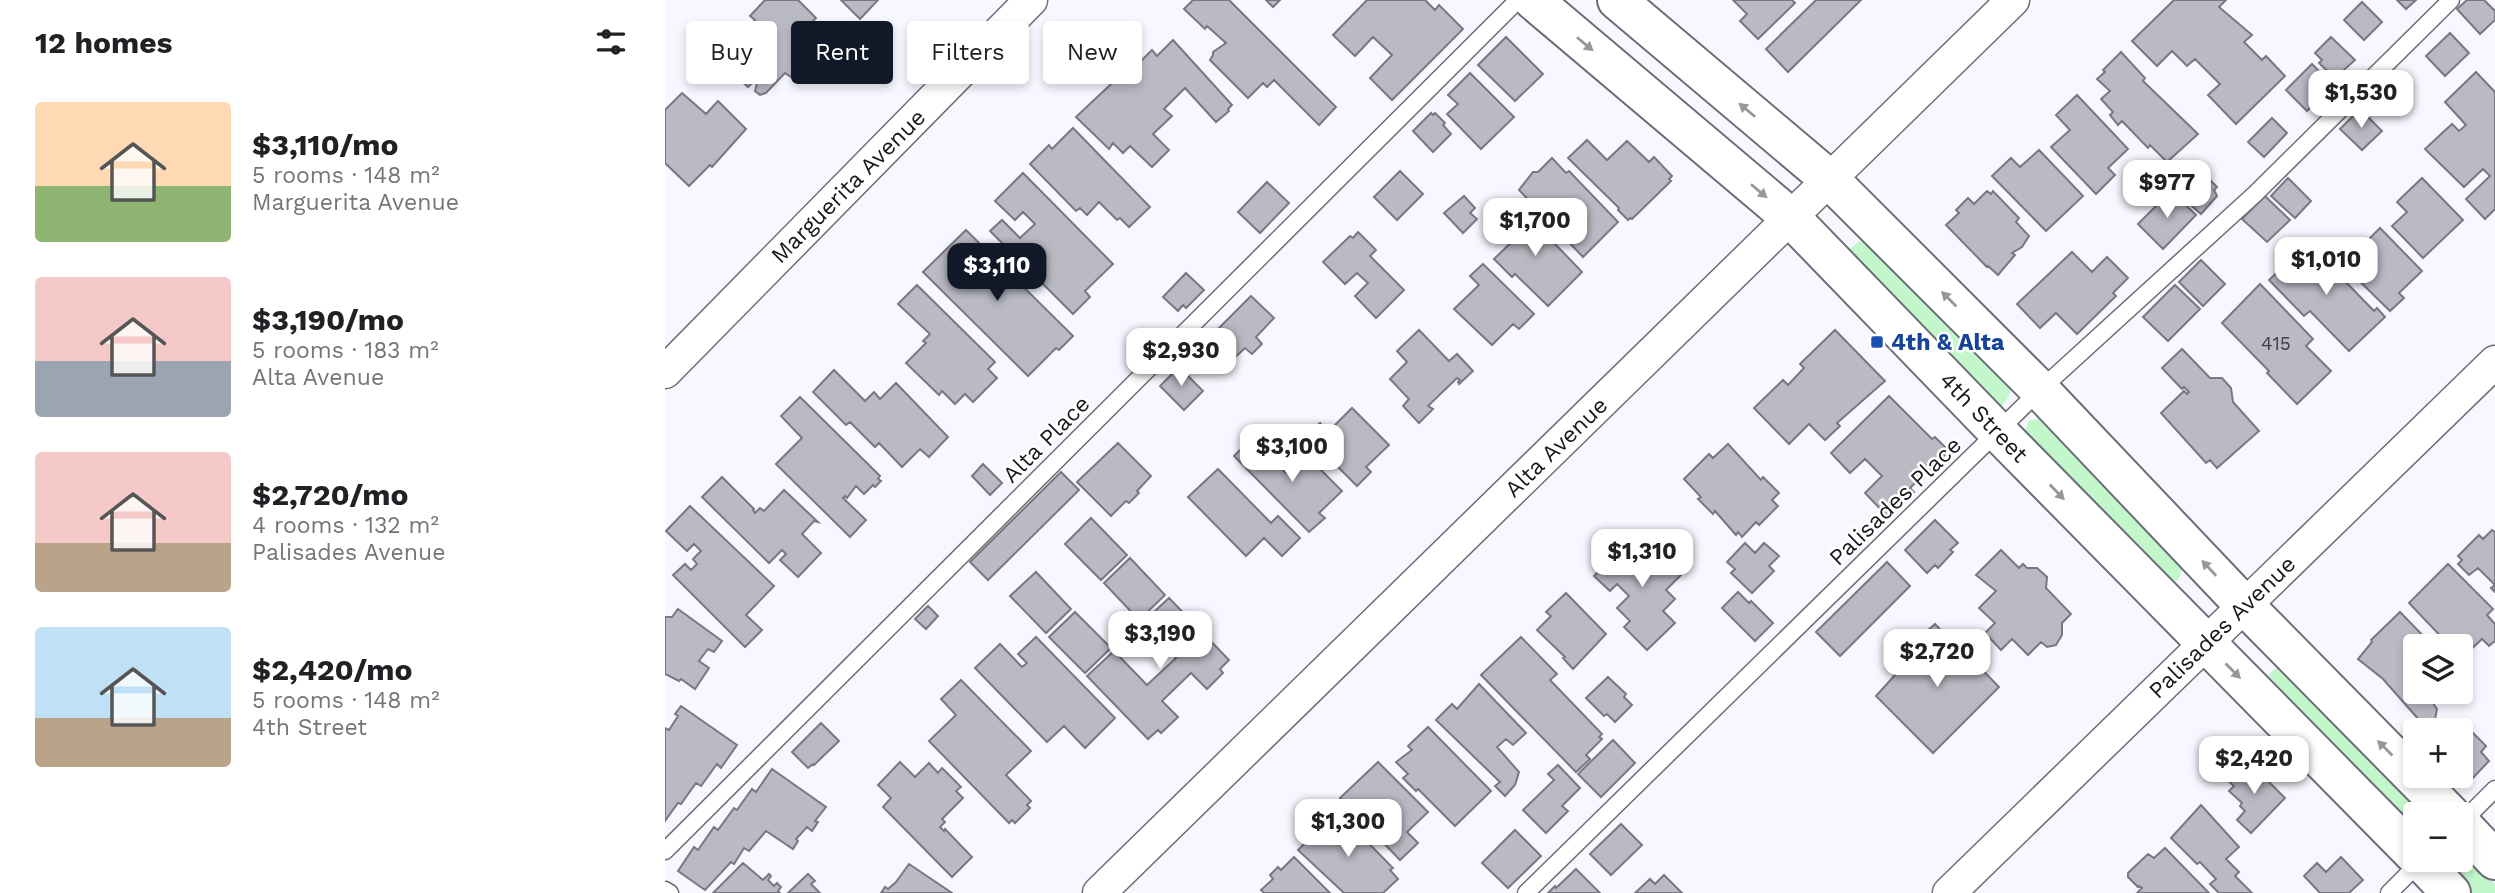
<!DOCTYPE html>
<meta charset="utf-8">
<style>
:root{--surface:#fff;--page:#f2f2f2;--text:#202124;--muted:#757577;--accent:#111827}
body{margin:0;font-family:"Work Sans",sans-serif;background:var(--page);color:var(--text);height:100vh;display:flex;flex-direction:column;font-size:26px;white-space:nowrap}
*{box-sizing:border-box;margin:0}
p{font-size:23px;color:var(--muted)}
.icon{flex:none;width:38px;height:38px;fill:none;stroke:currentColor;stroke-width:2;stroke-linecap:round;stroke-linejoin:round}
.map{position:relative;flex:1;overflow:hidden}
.drawer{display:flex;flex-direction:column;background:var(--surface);width:665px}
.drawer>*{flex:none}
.hud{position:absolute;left:21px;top:21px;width:665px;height:63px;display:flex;gap:14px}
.tools{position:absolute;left:1738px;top:634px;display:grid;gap:14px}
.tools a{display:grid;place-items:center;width:70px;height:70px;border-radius:7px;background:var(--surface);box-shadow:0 4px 10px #0003;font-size:35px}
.price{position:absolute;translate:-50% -60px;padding:0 16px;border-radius:14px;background:#fff;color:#222;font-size:23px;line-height:46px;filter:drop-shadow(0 2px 4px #0008)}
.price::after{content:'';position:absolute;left:50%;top:42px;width:21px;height:16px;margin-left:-10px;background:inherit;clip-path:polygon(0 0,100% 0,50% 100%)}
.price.on{background:var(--accent);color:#fff}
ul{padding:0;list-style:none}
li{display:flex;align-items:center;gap:21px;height:175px;padding:0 35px}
li span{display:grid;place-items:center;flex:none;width:196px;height:140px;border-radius:7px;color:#555}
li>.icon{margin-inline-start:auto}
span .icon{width:84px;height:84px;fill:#fffc;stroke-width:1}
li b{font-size:30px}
h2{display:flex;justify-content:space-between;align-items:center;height:84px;padding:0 35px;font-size:30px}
.chip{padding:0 24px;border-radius:7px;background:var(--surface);box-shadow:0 4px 10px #0003;font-size:24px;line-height:63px}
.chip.on{background:var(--accent);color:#fff}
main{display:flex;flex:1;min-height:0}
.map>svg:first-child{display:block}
.green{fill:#c2f7cb}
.building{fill:#babac5;stroke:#787882;stroke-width:2}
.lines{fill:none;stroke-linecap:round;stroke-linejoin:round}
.service-casing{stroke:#6c6d76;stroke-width:19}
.minor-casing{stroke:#6c6d76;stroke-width:35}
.tertiary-casing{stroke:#6c6d76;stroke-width:42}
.service{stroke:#fff;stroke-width:16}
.minor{stroke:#fff;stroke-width:32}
.tertiary{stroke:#fff;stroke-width:38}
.oneway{fill:#979799}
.transit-dot{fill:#1a4fb4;stroke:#fff;stroke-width:2.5}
.labels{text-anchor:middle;stroke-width:5;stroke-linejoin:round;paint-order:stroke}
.number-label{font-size:19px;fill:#404046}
.street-label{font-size:23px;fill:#18181c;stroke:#fff}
.transit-label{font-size:23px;font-weight:bold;fill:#164399;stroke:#fff;text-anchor:start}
</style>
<main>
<section class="drawer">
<h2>12 homes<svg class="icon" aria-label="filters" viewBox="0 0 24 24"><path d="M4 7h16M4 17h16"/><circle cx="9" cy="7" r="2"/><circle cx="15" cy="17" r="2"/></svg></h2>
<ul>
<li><span style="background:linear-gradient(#ffd9b3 60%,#8fb573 0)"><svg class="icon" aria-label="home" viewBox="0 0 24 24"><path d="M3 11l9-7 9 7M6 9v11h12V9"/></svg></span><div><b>$3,110/mo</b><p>5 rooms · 148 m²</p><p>Marguerita Avenue</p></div></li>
<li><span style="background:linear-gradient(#f6c9c9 60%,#9aa5b1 0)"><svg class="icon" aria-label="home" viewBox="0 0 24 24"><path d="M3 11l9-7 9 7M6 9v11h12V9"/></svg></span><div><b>$3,190/mo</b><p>5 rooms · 183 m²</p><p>Alta Avenue</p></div></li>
<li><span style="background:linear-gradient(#f6c9c9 65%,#b9a48a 0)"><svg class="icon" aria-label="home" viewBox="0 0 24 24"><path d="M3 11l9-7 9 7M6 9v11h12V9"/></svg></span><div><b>$2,720/mo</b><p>4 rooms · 132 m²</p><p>Palisades Avenue</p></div></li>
<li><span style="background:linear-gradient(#bfe0f5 65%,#b9a48a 0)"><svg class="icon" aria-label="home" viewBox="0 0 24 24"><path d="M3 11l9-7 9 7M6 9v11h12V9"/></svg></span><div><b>$2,420/mo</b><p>5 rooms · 148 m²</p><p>4th Street</p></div></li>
</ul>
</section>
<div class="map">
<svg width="1830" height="893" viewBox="0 0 1830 893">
<rect width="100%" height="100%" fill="#f7f8ff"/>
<path class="green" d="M1194 241H1200L1346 385C1345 395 1343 400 1336 406L1326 405 1184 256 1185 249Z
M1372 419 1379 420 1518 568 1513 580 1505 583 1359 436 1363 421Z
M1612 668 1620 669 1760 814H1750V833L1600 683 1606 672Z
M1796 848 1830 884V893H1805L1775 868 1774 859H1796Z"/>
<path class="building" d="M100 0H133L151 18 144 25 154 27 156 34 155 39 135 59 139 66 135 75 126 77 120 73 101 93 95 95 90 91 92 83 89 81 83 87 61 67 63 65 51 54 48 58 36 46 57 25 71 39 90 20 85 16Z
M176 0H213L195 19Z
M528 0H564L671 107 654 125 609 80 602 87 598 83 583 98 545 60 548 55V52L561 43 542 26 540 29 519 9Z
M601 0H615L608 7Z
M702 0H760L770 10 774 5 798 29 727 100 705 78 727 55 708 37 690 56 668 35Z
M1068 0H1127L1130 3 1093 39 1075 21 1082 14Z
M1151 0H1196L1123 72 1101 49Z
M1509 0H1561L1554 7 1587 35 1579 42 1597 60 1601 56 1620 76 1571 124 1543 95 1555 84 1530 59 1522 66 1507 51 1492 66 1467 41Z
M1732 0H1751L1741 9Z
M1802 0H1819L1830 11V20L1815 34 1792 9Z
M1697 2 1717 22 1699 40 1679 20Z
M1785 33 1804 53 1780 76 1761 56Z
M841 37 878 74 850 101 813 65Z
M1666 37 1690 60 1670 78 1654 63 1657 60 1650 53Z
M508 40 567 105 563 109 564 111 551 122 520 88 499 109 507 116 488 134 504 150 487 167 465 146 458 153 448 143 444 149 411 117 460 71 463 74 487 50 492 56Z
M1456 52 1480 78 1478 81 1533 134 1502 162 1485 145 1483 148 1457 121 1453 125 1445 115 1448 112 1436 99 1445 91 1432 79 1440 72 1438 70Z
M1647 64 1668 86 1642 111 1621 90Z
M1811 72 1830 92V209L1820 219 1801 199 1825 176 1818 169 1799 187 1760 149 1787 124 1794 131 1801 125 1780 102Z
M805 73 849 117 816 149 782 114 793 104 783 95Z
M17 93 41 114 53 101 81 129 47 167 45 165 24 186 0 163V110Z
M1412 95 1463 149 1443 168 1450 175 1431 194 1386 147 1405 130 1391 115Z
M1695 109 1717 131 1697 150 1675 129Z
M766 113 768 115 770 113 780 123 778 125 786 134 768 152 748 131Z
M1607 118 1622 133 1599 157 1583 142Z
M408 128 485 207 464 227 455 218 452 220 434 202 422 215 415 208 411 211 365 164 384 145 387 149Z
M922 140 942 160 962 141 984 162 989 157 1007 176 1004 179 1006 181 967 219 965 218 963 220 953 210 954 208 903 158Z
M1374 150 1418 196 1381 231 1327 176 1346 158 1355 167Z
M887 158 901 173 904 171 953 222 918 257 854 190 868 172H873Z
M735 171 758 194 732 220 709 197Z
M1524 171 1530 177 1532 174 1543 184 1546 181 1552 187 1549 190 1552 196 1536 214 1513 194 1517 190 1511 184Z
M358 173 448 264 420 291 425 297 408 314 325 231 337 220 355 238 370 224 358 212 350 220 330 201Z
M1623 178 1646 201 1630 218 1606 196Z
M1757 178 1798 220 1758 258 1727 226 1742 212 1732 202Z
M602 182 624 203 595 233 573 212Z
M1322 191 1326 194 1328 191 1354 218 1351 222 1364 236 1357 247 1347 253 1350 255 1333 275 1323 266 1322 267 1281 225 1294 213 1291 210 1303 198 1309 204Z
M1506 191 1531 215 1498 249 1473 224Z
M799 196 810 208 805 213 812 219 798 233 779 213Z
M1600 196 1625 220 1602 242 1577 219Z
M847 203 866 223 868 221 917 272 883 306 850 274 847 277 829 259 855 234 842 221 832 231 825 225Z
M1715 228 1757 271 1734 293 1739 298 1725 311 1674 261 1688 248 1696 255 1704 248 1700 243Z
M301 230 408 336 394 350 391 348 363 376 258 272Z
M693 232 711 250 705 256 739 290 711 318 690 296 703 283 692 273 680 284 658 262 685 236 688 238Z
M1643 243 1709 311 1712 308 1720 317 1684 351 1645 311 1639 316 1604 280Z
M1407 252 1427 272 1442 257 1463 278 1448 293 1451 296 1412 334 1391 313 1375 328 1352 304Z
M1536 260 1560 284 1538 306 1514 282Z
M818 264 869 314 854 329 848 324 827 345 789 309 814 285 805 276Z
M521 273 539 290 521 308 518 305 513 311 498 297Z
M1595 284 1648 339 1641 346 1666 371 1632 404 1602 373 1604 371 1557 323Z
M252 285 330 362 323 369 332 378 308 402 300 394 290 404 277 391 274 395 241 363 261 343 258 341 265 334 233 304Z
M1510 285 1535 309 1503 341 1478 317Z
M586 296 609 318 591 337 597 344 587 354 580 348 564 363 541 341Z
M754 330 784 361 792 354 808 371 794 384 793 382 795 380 792 378 763 406 768 409 754 423 738 406 744 399 725 379 742 362 732 351Z
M1170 330 1220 381 1172 423 1175 426 1160 440 1144 424 1124 444 1089 408 1118 380 1123 385 1139 368 1135 364Z
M1517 349 1545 378H1557L1566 388 1568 402 1594 431 1552 468 1545 460 1541 463 1496 413 1519 391 1522 394 1524 392 1519 387 1517 389 1497 368Z
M514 367 538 391 519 410 495 386Z
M169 370 200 401 209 392 215 399 231 383 283 437 264 457 255 449 237 467 214 443 210 447 185 422 181 425 148 392Z
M1224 396 1267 439 1270 437 1284 451 1245 488 1249 492 1223 517 1200 493 1217 476 1200 459 1185 473 1166 453Z
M135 397 215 476 213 479 216 481 210 487 208 485 199 494 191 486 182 498 180 496 178 498 201 520 185 537 111 464 137 438 116 416Z
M687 408 724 445 701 467 706 472 692 486 642 436 655 423 663 432Z
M587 438 621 473 640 454 677 491 654 513 660 518 644 532 569 456Z
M453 443 486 476 472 491 474 493 464 503 461 501 446 516 412 482Z
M1063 444 1096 480 1098 477 1114 493 1107 500 1113 506 1094 525 1091 522 1077 537 1073 532 1071 535 1050 511 1048 514 1033 499 1036 497 1019 479 1044 454 1048 458Z
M318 464 337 483 325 495 307 476Z
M553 469 606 523 613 516 635 538 617 556 599 538 581 556 523 497Z
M396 472 414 490 323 580 305 562Z
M57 477 89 509 88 510 90 513 95 508 99 511 119 490 153 522 149 521 137 534 156 553 133 577 115 560 121 554 117 550 104 563 37 497Z
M25 506 109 586 81 615 97 630 80 647 8 575 20 564 26 570 32 564 28 559 36 551 29 544 22 551 1 531Z
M426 518 462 555 436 580 400 544Z
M1270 520 1293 543 1285 550 1288 552 1273 568 1270 565 1262 573 1240 550Z
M1827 530 1830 532V592L1826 588 1830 585 1813 568 1804 575 1793 564 1797 560 1793 556 1814 535 1818 539Z
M970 536 975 540 980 536 1016 575 1001 590 1010 599 998 611 1010 623 982 650 959 627 965 621 952 608 964 596 952 584 945 591 929 576Z
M1080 543 1090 553 1099 543 1114 556 1104 566 1109 571 1087 593 1066 573 1070 569 1062 562Z
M1336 550 1354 568 1358 564 1362 568H1372L1382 577 1381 588 1406 614 1397 623V635L1391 645 1382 647 1376 642 1363 655 1347 639 1336 650 1320 633 1330 623 1314 608 1331 591 1311 575Z
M465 558 500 595 474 620 439 583Z
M1222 562 1245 586 1175 656 1151 632Z
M1783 564 1828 609 1822 615 1830 624V641L1824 646 1817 639 1800 655 1796 651V646H1785L1744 603Z
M371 572 406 609 381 633 345 596Z
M1073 592 1084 603 1086 601 1108 623 1090 641 1057 608Z
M901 593 941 634 908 669 898 658 900 657 872 630 886 616 881 612Z
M504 598 564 660 555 669 558 673 542 689 526 673 497 701 513 717 496 733 493 730 483 739 422 676 449 651 482 685 511 658 477 623Z
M263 606 273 616 261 629 250 619Z
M13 609 57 641 49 652 43 649 34 661 44 668 30 689 16 679 14 681 0 674V617H7Z
M410 612 446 648 420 673 384 637Z
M1735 612 1768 646H1750V691H1768L1763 696 1772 709 1770 719 1765 722 1755 721 1718 679 1693 659 1707 642 1706 640Z
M1270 624 1285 640 1289 636 1298 646 1296 648 1334 687 1268 753 1211 696 1249 654 1251 656 1260 646 1253 639Z
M371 637 450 718 420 748 399 726 382 742 310 668 335 644 357 667 362 663 353 654Z
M856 637 892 674 885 680 937 734 934 737 937 739 921 755 925 759 911 772 816 675Z
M943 677 961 694 959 697 967 705 950 722 942 714 939 716 921 698Z
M296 680 366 751 341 775 366 801 362 805 365 808 350 823 347 820 344 823 264 741 291 715 276 699Z
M814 684 861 733 848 745 841 739 832 747 854 772 850 785 840 796 830 786 835 782 771 720 787 704 792 709Z
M16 706 72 745 56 768 52 764 36 786 31 783 16 804 13 803 0 821V728L4 730 13 716 10 714Z
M156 723 174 741 149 765 148 764 143 768 127 752Z
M763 727 826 791 790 826 753 789 751 791 738 778 743 774 731 762 747 750 743 746Z
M1798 731 1802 735 1806 731 1821 746 1816 752 1824 761 1806 780 1796 769V733Z
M948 740 970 763 936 797 913 774Z
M235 762 250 777 264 763 273 773 277 768 296 787 291 791 298 798 277 819 280 822 275 827 279 831 280 829 307 857 287 877 218 807 226 798 213 785Z
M713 762 763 812 742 832 753 843 735 860 708 832 718 823 707 812 697 821 675 798Z
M1576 763 1585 772 1589 767 1620 798 1586 833 1572 820 1580 811 1575 806 1577 803 1564 791 1569 786 1561 779Z
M893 765 915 788 897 806 903 811 881 833 858 810 889 780 883 774Z
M107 769 161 807 150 821 153 822 147 831 142 827 131 839 133 841 128 849 101 831 84 851 79 848 69 864 66 862 40 890 13 871 29 847 33 850 49 827 53 830 69 808 72 810 87 789 91 792Z
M1536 805 1574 847 1561 859 1574 872 1570 876 1587 893H1554L1545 884 1551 879 1535 862 1532 864 1506 838Z
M672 811 728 868 725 870 733 879 718 893H679L633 850Z
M956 824 977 845 946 875 925 854Z
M850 830 876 856 843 888 817 863Z
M1500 848 1544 893H1472L1477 888 1474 886 1473 887 1463 877V873L1483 854 1489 858Z
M629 857 665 893H599L596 890 608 879 605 875 613 867 616 870Z
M1676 857 1698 880 1684 893H1655L1639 876 1652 863 1661 872Z
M78 863 98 880 104 874 106 876 103 880 109 886 112 883 116 887 113 891 115 893H48Z
M244 864 250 868 287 893H216L220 887 223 889 231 882Z
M911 869 935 893H883L890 886 891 888Z
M143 874 150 881 146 884 155 893H123Z
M999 875 1017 893H970L985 879 990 884Z"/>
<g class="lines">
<defs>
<path id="service" d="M1796 823 1830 789
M0 851 853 0
M0 890 5 893
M861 893 1375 390 1590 194 1786 0
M1724 893 1757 860"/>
<path id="minor" d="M0 372 366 0
M434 893 1348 0
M1284 893 1830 362"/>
<path id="tertiary" d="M868 0 1126 218 1333 432 1750 855
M952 0 1164 179 1375 390 1579 605 1785 814
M1796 824 1830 860
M1754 859 1786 893"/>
</defs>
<use href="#service" class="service-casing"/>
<use href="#minor" class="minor-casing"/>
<use href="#tertiary" class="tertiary-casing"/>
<use href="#service" class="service"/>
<use href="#minor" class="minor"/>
<use href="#tertiary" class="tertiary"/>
</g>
<defs><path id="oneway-solid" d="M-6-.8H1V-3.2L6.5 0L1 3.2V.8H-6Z" transform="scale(1.75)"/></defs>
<g class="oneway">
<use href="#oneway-solid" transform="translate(920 44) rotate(40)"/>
<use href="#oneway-solid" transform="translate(1082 110) rotate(-140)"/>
<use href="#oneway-solid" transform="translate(1094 191) rotate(40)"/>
<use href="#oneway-solid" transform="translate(1284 299) rotate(-135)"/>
<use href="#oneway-solid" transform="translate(1392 492) rotate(46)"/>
<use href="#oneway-solid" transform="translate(1544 568) rotate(-133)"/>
<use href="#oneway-solid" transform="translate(1568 671) rotate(45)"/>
<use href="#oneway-solid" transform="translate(1720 748) rotate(-135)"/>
</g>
<rect class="transit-dot" x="1205" y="335" width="14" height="14" rx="3.5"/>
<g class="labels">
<g class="number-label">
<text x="1611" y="350">415</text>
</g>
<g class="street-label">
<text transform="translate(183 186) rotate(-45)" y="8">Marguerita Avenue</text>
<text transform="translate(1319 417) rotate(46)" y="8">4th Street</text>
<text transform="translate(381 439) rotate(-45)" y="8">Alta Place</text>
<text transform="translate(891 447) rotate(-44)" y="8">Alta Avenue</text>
<text transform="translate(1230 501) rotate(-44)" y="8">Palisades Place</text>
<text transform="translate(1557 627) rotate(-44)" y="8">Palisades Avenue</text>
</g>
<g class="transit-label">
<text x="1226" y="350">4th &amp; Alta</text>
</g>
</g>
</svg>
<div class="tools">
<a><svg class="icon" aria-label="layers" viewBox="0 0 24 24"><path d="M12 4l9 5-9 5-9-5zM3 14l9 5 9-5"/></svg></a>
<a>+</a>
<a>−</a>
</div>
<b class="price" style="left:1696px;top:130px">$1,530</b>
<b class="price" style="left:1502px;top:220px">$977</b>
<b class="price" style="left:870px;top:258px">$1,700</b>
<b class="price" style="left:1661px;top:297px">$1,010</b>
<b class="price on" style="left:332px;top:303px">$3,110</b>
<b class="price" style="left:516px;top:388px">$2,930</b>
<b class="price" style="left:627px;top:484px">$3,100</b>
<b class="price" style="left:977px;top:589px">$1,310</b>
<b class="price" style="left:495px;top:671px">$3,190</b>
<b class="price" style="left:1272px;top:689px">$2,720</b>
<b class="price" style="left:1589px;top:796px">$2,420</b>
<b class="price" style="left:683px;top:859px">$1,300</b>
<div class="hud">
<a class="chip">Buy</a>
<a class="chip on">Rent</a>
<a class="chip">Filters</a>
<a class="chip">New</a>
</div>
</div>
</main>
